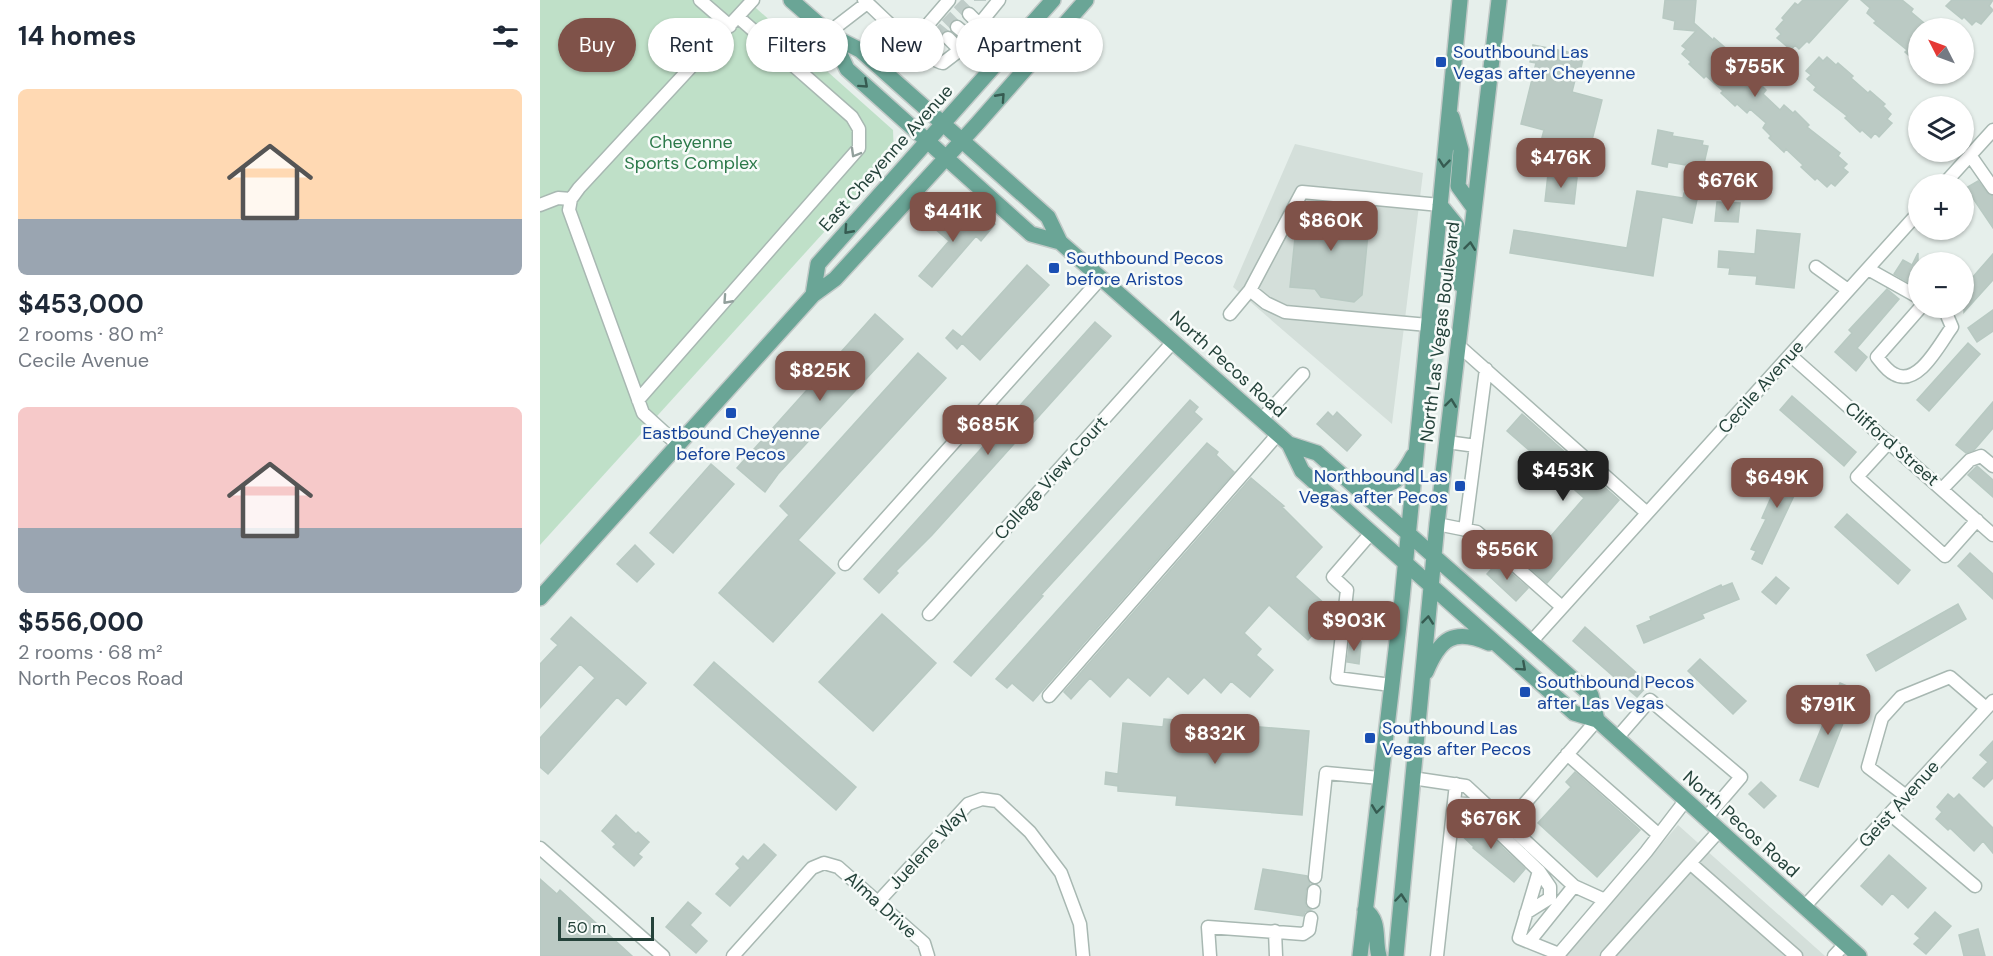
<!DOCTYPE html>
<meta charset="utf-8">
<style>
:root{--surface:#fff;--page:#f6f6f7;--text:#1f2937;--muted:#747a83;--accent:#7f5249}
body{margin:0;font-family:"DM Sans",sans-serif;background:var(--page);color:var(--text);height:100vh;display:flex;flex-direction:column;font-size:22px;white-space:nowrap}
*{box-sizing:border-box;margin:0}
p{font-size:20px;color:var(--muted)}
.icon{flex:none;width:33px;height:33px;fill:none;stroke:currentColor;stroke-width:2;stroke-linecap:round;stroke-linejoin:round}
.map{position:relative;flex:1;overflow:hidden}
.details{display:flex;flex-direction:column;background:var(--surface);width:540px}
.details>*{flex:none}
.guide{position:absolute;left:18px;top:18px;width:570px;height:54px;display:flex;gap:12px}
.needle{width:39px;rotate:312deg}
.buttons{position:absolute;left:1368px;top:18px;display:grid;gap:12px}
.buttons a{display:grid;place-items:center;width:66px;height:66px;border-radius:50%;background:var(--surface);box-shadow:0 2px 4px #0004;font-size:30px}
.scale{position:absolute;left:18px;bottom:15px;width:96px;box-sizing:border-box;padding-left:6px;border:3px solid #24423a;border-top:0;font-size:16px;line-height:21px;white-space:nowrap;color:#24423a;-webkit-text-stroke:4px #f7fbf9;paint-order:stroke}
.price{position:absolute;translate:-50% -51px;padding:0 14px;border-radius:12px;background:var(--accent);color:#fff;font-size:20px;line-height:39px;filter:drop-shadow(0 2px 3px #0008)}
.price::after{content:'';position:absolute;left:50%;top:36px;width:18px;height:14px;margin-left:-9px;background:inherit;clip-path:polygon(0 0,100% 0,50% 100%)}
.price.active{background:#222;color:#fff}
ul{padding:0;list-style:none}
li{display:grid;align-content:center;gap:12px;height:318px;padding:0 18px}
li span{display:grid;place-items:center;height:186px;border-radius:9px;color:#555}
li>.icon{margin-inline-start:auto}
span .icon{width:108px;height:108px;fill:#fffc;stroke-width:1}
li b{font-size:26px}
h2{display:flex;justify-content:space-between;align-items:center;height:72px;padding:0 18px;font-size:26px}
.tag{padding:0 21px;border-radius:27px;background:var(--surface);box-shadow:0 2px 4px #0004;font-size:21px;line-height:54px}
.tag.active{background:var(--accent);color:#fff}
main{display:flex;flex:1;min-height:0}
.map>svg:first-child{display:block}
.built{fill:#d4dfda}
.green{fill:#bfe0c8}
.building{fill:#bbcac4;stroke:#b8c9c2;stroke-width:1.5}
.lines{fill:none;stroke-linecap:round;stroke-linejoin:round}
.minor-tunnel{stroke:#bfccc8;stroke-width:12;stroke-dasharray:12 6;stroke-linecap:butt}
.minor-casing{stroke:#a8b8b2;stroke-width:15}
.major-casing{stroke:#c2cac8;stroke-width:18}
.minor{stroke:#fff;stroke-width:12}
.major{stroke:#6aa596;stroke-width:15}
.oneway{stroke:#365b51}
.oneway2{stroke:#92a09c}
.transit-dot{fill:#1a4fb4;stroke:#f7fbf9;stroke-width:2}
.labels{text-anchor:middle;stroke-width:5;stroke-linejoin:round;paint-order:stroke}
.transit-label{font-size:18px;fill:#164399;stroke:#f7fbf9;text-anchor:start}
.park-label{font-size:18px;fill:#2d7a4b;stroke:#f7fbf9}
.street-label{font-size:18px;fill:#24423a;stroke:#f7fbf9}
</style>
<main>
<section class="details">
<h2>14 homes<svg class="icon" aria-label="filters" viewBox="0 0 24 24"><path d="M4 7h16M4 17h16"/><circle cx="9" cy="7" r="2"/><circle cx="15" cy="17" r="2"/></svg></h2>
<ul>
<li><span style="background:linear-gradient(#ffd9b3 70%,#9aa5b1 0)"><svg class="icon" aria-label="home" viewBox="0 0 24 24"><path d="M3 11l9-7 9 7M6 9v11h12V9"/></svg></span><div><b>$453,000</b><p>2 rooms · 80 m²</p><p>Cecile Avenue</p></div></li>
<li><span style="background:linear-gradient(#f6c9c9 65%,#9aa5b1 0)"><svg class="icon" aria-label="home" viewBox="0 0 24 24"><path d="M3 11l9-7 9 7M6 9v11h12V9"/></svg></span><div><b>$556,000</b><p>2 rooms · 68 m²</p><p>North Pecos Road</p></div></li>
</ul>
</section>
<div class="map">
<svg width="1453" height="956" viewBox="0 0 1453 956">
<rect width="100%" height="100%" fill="#e6efeb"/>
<path class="built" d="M755 144 883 173 852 424 693 287Z
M1138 825 1285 956H1025Z"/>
<path class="green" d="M0 0H207L353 130 354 155 0 545Z"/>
<path class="building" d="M1125 0H1156L1154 23 1173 40 1174 38 1189 51 1187 53 1220 80 1218 82 1226 90 1223 94 1240 110 1244 105 1253 113 1255 111 1269 125 1267 127 1300 153 1298 156 1307 164 1303 168 1308 172 1295 186 1291 183 1287 187 1277 178 1275 180 1261 167 1263 165 1246 149 1244 152 1229 138 1231 136 1223 128 1226 123 1210 109 1207 113 1197 104 1195 106 1181 93 1183 91 1166 76 1164 78 1149 64 1151 62 1142 54 1146 49 1142 46 1156 31 1134 29 1135 21 1123 18Z
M1263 0H1308L1269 43 1267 41 1259 49 1255 45 1251 50 1237 38 1241 34 1236 29 1244 20 1242 18 1255 3 1258 5Z
M1321 0H1362L1373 9 1371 12 1390 28H1378V64L1365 52 1367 50 1334 23 1336 21 1327 13 1330 8Z
M1412 0H1453L1449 6 1453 10 1441 24 1436 21 1432 25 1424 17 1422 19 1406 6Z
M993 45 1044 55 1040 72H1037L1032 92 1062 100 1052 140 1041 137 1036 158 999 149 1004 130 981 124 996 63 990 62Z
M1279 57 1283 61 1287 57 1296 65 1298 63 1313 76 1311 78 1328 93 1330 91 1345 104 1343 106 1351 114 1347 119 1352 123 1339 137 1335 133 1331 138 1322 130 1320 132 1305 118 1307 116 1274 90 1276 87 1267 79 1271 75 1266 71Z
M1118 130 1133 133 1132 136 1163 141 1162 145 1168 146 1163 168 1128 162 1127 167 1112 164Z
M1008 174 1037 178 1034 204 1005 201Z
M1438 181 1447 193 1453 196V228L1426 188Z
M1097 191 1143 198 1144 193 1158 195 1152 223 1122 217 1113 276 970 253 974 230 1087 248Z
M1177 202 1200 203 1198 222 1175 221Z
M764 206 830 213 822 295 814 302 781 297 775 289 750 287 757 218Z
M397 209 424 232 441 212 455 224 441 241 436 236 392 287 379 276 409 241 387 222Z
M1217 230 1260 234 1254 288 1216 284 1217 276 1189 274 1190 268 1178 267 1179 251 1215 254Z
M1378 253V288L1354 274 1363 260 1372 265Z
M1453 254V280L1424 312V287Z
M487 265 509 285 440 360 422 343 417 349 406 338 413 330 422 337Z
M1347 289 1359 299 1317 348 1327 357 1316 371 1295 352 1312 333 1309 330Z
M1453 310V331L1437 342 1428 328Z
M335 314 363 339 238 474 225 492 197 468Z
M555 322 571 336 392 535 356 571 358 573 339 593 324 579Z
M1428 343 1440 354 1389 411 1377 400Z
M378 353 406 378 258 540 295 573 233 642 179 593 249 515 240 506Z
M1252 396 1316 452 1304 466 1240 410Z
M650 400 658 407 654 412 662 419 501 595 503 596 431 676 414 662Z
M1453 402V428L1434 450 1426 453 1416 445Z
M788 412 793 417 797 412 821 435 807 451 777 424Z
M982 414 1079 500 1007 583 978 557 989 544 998 551 1044 498 967 431Z
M667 443 678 452 676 455 694 472 493 701 472 683 467 688 456 679Z
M1247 461 1266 470 1222 564 1212 559 1216 551 1211 549 1226 519 1222 518Z
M171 464 194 484 133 553 110 533Z
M1437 466 1453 480V497L1428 475Z
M711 478 744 506 742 507 782 547 755 577 786 605 787 618 768 640 729 605 704 633 721 649 716 655 733 670 710 697 691 681 681 693 664 677 648 694 628 676 610 696 588 677 570 697 550 678 531 699 524 692Z
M1307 514 1370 570 1358 584 1295 527Z
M95 545 114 564 97 582 77 564Z
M1430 553 1453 574V599L1418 566Z
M958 562 988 588 976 601 947 574Z
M1236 577 1249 588 1236 604 1222 592Z
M1192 583 1199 599 1162 614 1164 618 1104 643 1097 626 1111 620 1110 617 1181 585 1182 587Z
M1418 604 1426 619 1336 671 1327 655Z
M342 614 396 663 333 731 279 682Z
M31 617 106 683 86 705 77 697 8 774 0 767V738L55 678 40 664 0 708V664L18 645 11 639Z
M1045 627 1109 684 1097 697 1033 641Z
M810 641 821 642 819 664 807 662Z
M1160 659 1206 701 1193 714 1148 671Z
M174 662 316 787 296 810 154 685Z
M1300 683 1316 690 1278 787 1260 780Z
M624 719 769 731 762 815 636 805 637 796 578 791V786L565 784 566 772 578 774 583 723 623 727Z
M1453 741V778L1444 787 1433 778 1448 762 1440 755Z
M1035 772 1100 830 1057 877 998 823 1031 787 1026 782Z
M1221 782 1236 796 1224 808 1209 794Z
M1408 794 1414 799 1419 794 1453 828V853L1443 841 1434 851 1410 828 1408 830 1396 819 1402 812 1397 807Z
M76 815 96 834 98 832 109 842 98 854 102 857 94 866 73 847 76 844 62 831Z
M930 817 985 869 974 882 933 848 934 847 919 833V829Z
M224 844 236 855 190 906 176 894 200 868 196 864 203 856 208 861Z
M1349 855 1386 888 1368 908 1352 893 1342 905 1321 886Z
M723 869 767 876 770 884 766 890 765 902 766 906 771 910 765 912 763 916 715 909Z
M0 879 17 894 20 890 92 956H0Z
M148 902 161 913 150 925 167 941 156 953 126 927Z
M1395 912 1411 926 1386 954 1374 944 1380 938 1375 934Z
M1438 929 1445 956H1424L1419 935Z"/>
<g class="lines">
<path class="minor-tunnel" d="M440 0V1
M418 3 429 14
M406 16 417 27
M396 28 408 38"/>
<defs>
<path id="minor" d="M160 0 190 26
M324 0C341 15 383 59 403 63L416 53 459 0
M429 14 439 24
M417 27 429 37
M288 33 327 3
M408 38 419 49
M372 43 409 0
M1430 155 1453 188
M1404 184 1453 130
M0 205 18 198 31 199
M1276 267 1308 290
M1328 269 1378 297
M710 290 726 303 745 312 888 325
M1380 308 1337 357C1341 362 1347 371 1354 374 1378 388 1400 343 1412 327L1406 313 1397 308
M690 314 710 290 762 192 900 205
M918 345 1107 513
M1250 355 1453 535
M98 400 319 148V129L312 117 198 17
M721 420 763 374
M907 442 936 446
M1349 442 1317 477 1405 556 1437 520
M138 445 103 413 29 210 31 199 39 188 213 0
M1402 489 1430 460 1441 456 1453 466
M897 524 937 532 1022 607
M925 530 946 369
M831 533 793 577 807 590 797 678 851 685
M305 564 561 278
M805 611 859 617
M389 614 633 342
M991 642 1378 213
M509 696 738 434
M1077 738 1110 700 1201 777 1165 819
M1027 754 1119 835
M872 778 926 786 1034 886
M1366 796 1328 767 1342 718 1361 697 1410 677 1446 708
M914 803 929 804 999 871 979 938 1019 954 1106 852 1145 801
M1350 814 1435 886
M967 824 1057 720
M0 848 123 956
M1150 863 1179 831
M775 877 786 773 840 778
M338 902 428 804 442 799 457 801 490 832 521 873 540 924 543 956
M773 902 774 891
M1264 907 1453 701
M986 913 1010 898V887L999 871
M735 931 736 956
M989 942 1034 886 1065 900
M193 956 272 868 284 863 298 867 384 943 388 956
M670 956 668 927 763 934 769 930 771 918
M897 956 916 784
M1067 956 1150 863 1256 956
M1294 956 1305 944"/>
<path id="major" d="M251 0 292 36 320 50 508 217 520 242 749 444 762 471 1034 713 1057 720 1319 956
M292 36 307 69 491 234 520 242
M912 117 921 150 918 186 934 208
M900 205 917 226V259L920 284
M273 295 278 264 513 0
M749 444 777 453 1051 695 1057 720
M813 481C847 490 856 488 873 456
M0 598 273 295 295 279 437 124 546 0
M886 672C900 638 914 628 949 643
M825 910C841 921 834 940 839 956
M820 956 862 599 920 0
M856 956 897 524 959 0"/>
</defs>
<use href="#minor" class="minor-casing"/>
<use href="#major" class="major-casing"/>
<use href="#minor" class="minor"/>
<use href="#major" class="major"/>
</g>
<defs><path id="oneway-chevron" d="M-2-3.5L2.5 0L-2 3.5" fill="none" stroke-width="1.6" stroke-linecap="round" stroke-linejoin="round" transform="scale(1.5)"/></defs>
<g class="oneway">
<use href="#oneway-chevron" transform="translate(324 84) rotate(42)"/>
<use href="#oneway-chevron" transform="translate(461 97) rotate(-48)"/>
<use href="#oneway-chevron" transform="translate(904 163) rotate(96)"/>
<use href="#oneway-chevron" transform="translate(308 230) rotate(132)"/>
<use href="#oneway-chevron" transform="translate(930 246) rotate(-83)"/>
<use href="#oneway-chevron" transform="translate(911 403) rotate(-83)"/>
<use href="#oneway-chevron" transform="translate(888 620) rotate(-84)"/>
<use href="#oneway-chevron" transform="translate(982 667) rotate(42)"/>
<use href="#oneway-chevron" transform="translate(837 809) rotate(97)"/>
<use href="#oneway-chevron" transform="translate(861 898) rotate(-85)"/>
</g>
<g class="oneway2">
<use href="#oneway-chevron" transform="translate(315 153) rotate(120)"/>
<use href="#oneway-chevron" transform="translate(187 300) rotate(132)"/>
</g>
<g class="transit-dot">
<rect x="895" y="56" width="12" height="12" rx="3"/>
<rect x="508" y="262" width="12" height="12" rx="3"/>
<rect x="185" y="407" width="12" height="12" rx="3"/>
<rect x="914" y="480" width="12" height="12" rx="3"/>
<rect x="979" y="686" width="12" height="12" rx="3"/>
<rect x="824" y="732" width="12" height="12" rx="3"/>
</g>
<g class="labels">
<g class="transit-label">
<text x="913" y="58">Southbound Las<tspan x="913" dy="21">Vegas after Cheyenne</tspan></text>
<text x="526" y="264">Southbound Pecos<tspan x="526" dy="21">before Aristos</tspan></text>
<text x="191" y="439" text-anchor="middle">Eastbound Cheyenne<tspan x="191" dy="21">before Pecos</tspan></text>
<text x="908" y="482" text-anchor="end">Northbound Las<tspan x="908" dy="21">Vegas after Pecos</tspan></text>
<text x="997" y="688">Southbound Pecos<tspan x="997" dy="21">after Las Vegas</tspan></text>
<text x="842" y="734">Southbound Las<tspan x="842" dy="21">Vegas after Pecos</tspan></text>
</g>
<g class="park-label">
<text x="151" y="148">Cheyenne<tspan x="151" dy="21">Sports Complex</tspan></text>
</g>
<g class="street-label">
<text transform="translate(346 158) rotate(-48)" y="6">East Cheyenne Avenue</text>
<text transform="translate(900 332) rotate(-83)" y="6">North Las Vegas Boulevard</text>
<text transform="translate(688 364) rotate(42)" y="6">North Pecos Road</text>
<text transform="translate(1221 387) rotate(-48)" y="6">Cecile Avenue</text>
<text transform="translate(1352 444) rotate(41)" y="6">Clifford Street</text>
<text transform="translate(511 478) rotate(-48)" y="6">College View Court</text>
<text transform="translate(1359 804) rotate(-48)" y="6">Geist Avenue</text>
<text transform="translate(1201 824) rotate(42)" y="6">North Pecos Road</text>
<text transform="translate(388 848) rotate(-47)" y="6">Juelene Way</text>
<text transform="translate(341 905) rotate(42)" y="6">Alma Drive</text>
</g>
</g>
</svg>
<div class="buttons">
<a><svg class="needle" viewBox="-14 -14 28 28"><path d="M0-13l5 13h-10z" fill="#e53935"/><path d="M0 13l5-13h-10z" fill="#747a83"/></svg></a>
<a><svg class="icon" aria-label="layers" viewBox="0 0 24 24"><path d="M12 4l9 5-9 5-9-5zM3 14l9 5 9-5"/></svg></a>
<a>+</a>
<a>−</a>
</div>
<div class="scale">50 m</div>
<b class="price" style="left:1215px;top:98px">$755K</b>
<b class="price" style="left:1021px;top:189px">$476K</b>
<b class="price" style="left:1188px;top:212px">$676K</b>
<b class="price" style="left:413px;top:243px">$441K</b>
<b class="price" style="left:791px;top:252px">$860K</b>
<b class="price" style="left:280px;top:402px">$825K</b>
<b class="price" style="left:448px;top:456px">$685K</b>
<b class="price active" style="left:1023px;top:502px">$453K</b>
<b class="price" style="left:1237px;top:509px">$649K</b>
<b class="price" style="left:967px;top:581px">$556K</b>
<b class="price" style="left:814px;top:652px">$903K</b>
<b class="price" style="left:1288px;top:736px">$791K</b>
<b class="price" style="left:675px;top:765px">$832K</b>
<b class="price" style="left:951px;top:850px">$676K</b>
<div class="guide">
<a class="tag active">Buy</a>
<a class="tag">Rent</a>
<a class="tag">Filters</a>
<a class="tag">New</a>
<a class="tag">Apartment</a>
</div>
</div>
</main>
